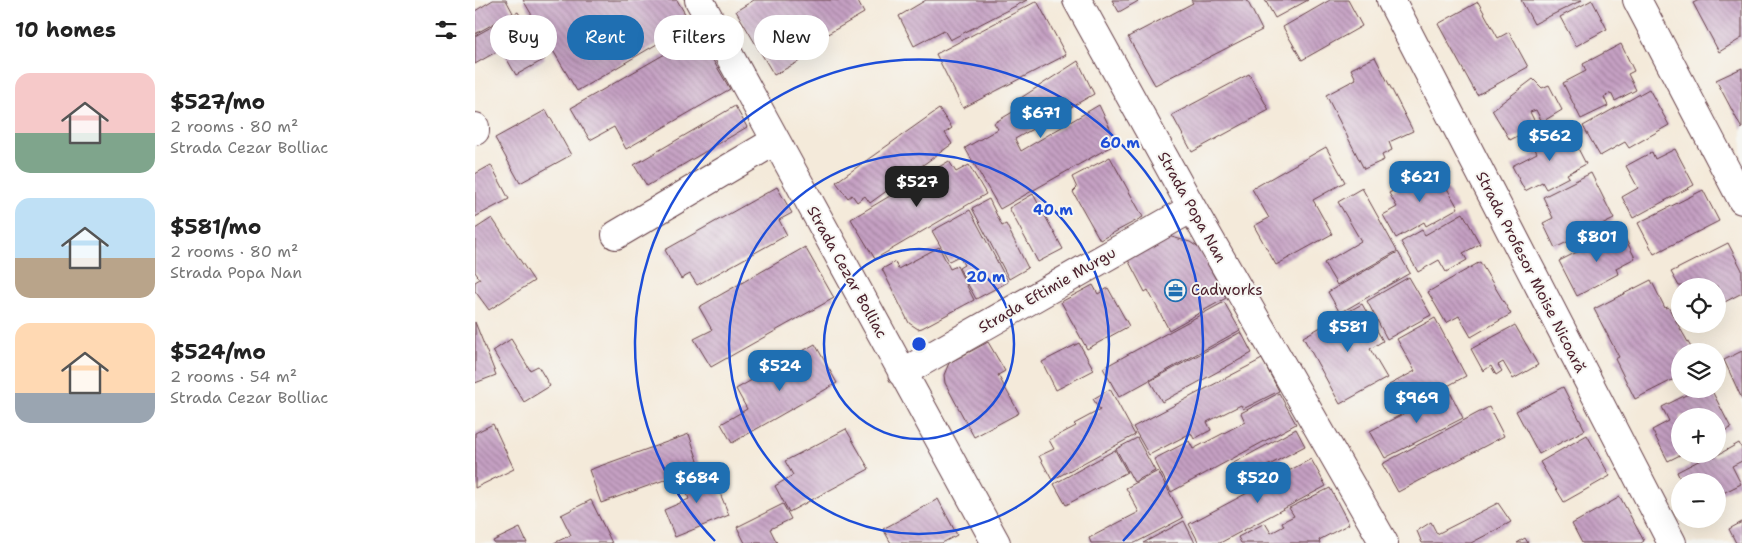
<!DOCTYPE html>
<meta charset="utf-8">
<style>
:root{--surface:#fff;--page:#f2f2f2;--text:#222;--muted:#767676;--accent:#1f6fb2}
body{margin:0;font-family:"Shantell Sans",sans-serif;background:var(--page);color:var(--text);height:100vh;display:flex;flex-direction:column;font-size:19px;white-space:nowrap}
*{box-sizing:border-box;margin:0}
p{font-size:16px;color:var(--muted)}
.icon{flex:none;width:28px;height:28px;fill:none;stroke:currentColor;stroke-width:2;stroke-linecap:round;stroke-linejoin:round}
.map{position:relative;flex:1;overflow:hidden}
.panel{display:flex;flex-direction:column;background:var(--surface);width:475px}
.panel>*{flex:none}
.hud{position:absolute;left:15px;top:15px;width:475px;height:45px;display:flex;gap:10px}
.controls{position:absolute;left:1196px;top:278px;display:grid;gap:10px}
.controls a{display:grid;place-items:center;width:55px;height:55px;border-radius:50%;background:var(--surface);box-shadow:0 5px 20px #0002;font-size:25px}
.price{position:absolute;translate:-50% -42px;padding:0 11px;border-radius:10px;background:var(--accent);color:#fff;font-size:16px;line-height:32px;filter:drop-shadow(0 1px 2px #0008)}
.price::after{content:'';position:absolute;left:50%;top:30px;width:15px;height:11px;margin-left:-8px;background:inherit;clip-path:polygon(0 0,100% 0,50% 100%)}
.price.selected{background:#222;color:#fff}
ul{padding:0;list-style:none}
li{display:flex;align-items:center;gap:15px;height:125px;padding:0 15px}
li span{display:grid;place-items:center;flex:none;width:140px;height:100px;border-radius:15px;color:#555}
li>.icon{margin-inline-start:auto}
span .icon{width:60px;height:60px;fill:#fffc;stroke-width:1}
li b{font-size:21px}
h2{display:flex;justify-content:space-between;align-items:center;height:60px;padding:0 15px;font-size:21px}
.pill{padding:0 18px;border-radius:22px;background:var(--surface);box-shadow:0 5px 20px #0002;font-size:18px;line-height:45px}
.pill.selected{background:var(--accent);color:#fff}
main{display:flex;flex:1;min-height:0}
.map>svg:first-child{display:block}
.building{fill:url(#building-back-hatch)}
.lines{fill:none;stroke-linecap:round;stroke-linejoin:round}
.street-casing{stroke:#643d45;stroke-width:30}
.street{stroke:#fff;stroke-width:28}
.ring{fill:none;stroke:#1d4ed8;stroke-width:2.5}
.labels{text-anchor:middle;stroke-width:4;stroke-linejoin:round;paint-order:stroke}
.street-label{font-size:15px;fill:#4a1f2b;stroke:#f6f6f2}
.poi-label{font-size:15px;fill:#4a1f2b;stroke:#f6f6f2;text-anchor:start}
.centre{fill:#1d4ed8;stroke:#f6f6f2;stroke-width:2.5}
.ring-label{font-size:15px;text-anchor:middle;font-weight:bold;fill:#1d4ed8;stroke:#f6f6f2;stroke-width:4;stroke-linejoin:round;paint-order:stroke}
</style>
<main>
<section class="panel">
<h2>10 homes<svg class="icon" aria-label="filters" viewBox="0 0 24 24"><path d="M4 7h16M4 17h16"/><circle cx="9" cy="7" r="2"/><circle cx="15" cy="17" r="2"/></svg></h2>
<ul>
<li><span style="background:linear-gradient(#f6c9c9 60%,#7fa58c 0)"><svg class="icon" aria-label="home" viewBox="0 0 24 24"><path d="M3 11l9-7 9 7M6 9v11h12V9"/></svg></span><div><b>$527/mo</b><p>2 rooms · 80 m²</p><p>Strada Cezar Bolliac</p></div></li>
<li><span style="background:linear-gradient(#bfe0f5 60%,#b9a48a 0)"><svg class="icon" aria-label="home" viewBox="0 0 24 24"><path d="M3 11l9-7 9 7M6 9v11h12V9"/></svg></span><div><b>$581/mo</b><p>2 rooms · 80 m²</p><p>Strada Popa Nan</p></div></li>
<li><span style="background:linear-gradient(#ffd9b3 70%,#9aa5b1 0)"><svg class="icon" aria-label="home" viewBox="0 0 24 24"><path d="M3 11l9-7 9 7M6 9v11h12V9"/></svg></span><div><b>$524/mo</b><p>2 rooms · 54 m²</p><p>Strada Cezar Bolliac</p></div></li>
</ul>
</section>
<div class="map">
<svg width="1267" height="543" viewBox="0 0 1267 543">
<defs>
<pattern id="building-back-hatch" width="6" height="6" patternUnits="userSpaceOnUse" patternTransform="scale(1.25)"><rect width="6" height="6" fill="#c5a0c3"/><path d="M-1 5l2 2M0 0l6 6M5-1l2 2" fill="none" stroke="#a2829f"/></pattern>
</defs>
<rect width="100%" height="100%" fill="#f6f6f2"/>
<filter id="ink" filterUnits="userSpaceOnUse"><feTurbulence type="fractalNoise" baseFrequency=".02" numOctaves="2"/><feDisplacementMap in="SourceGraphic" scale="10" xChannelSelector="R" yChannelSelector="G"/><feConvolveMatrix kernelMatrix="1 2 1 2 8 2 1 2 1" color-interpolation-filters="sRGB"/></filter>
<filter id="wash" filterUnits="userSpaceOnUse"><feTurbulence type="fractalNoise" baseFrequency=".0096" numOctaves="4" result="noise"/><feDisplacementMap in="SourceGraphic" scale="20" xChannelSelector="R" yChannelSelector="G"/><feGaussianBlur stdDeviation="1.12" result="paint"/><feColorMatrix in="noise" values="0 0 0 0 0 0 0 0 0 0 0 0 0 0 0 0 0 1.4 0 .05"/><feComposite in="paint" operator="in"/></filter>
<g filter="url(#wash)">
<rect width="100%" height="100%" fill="#f4eada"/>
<g id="blocks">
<path class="building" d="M18 0H31L38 13 0 34V11Z
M48 0H202L216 24 102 91Z
M279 0H382L389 13 344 39 349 48 299 75 261 11Z
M451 0H552L475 40 469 30 439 46 424 16Z
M637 0H665L644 12Z
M716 0H772L787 30 680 85 653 37 718 3Z
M790 0H833L800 18Z
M855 0H873L887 26 827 60 808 27Z
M1046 0H1107L1059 24Z
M1117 0 1132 29 1101 46 1085 17Z
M1224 0H1267V38L1244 52 1218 3Z
M562 1 591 55 488 108 461 54Z
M1003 2 1023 38 1034 32 1053 67 1002 95 963 24Z
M43 12 70 59 41 75 26 49 0 64V36Z
M223 35 255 89 151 149 139 127 115 140 96 108Z
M1146 44 1159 71 1153 74 1161 90 1140 101 1136 93 1129 97 1133 106 1106 119 1088 83 1111 71 1108 64Z
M900 57 938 131 914 142 917 150 907 155 909 160 889 169 851 95 881 79 876 69Z
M603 61 619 94 540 139 546 151 624 105 642 143 525 209 490 148 523 129 519 123 541 110 538 103Z
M1267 68V129L1241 80Z
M774 74 794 110 717 152 697 115Z
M1058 79 1067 88 1074 85 1087 110 1067 122 1061 110 1055 112 1062 126 1035 140 1017 110Z
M1174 89 1194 125 1154 148 1150 142 1125 156 1108 126Z
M260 106 272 127 172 186 159 165Z
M464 109 477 128 470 133 477 144 395 203 390 196 382 202 377 195 373 198 361 182Z
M71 110 96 155 45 183 20 138Z
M1093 129 1111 164 1092 174 1094 177 1071 189 1067 182 1050 191 1037 166 1062 153 1059 147Z
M851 147 870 182 838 200 857 234 801 265 779 226 794 218 777 189Z
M1200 149 1219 185 1158 218 1147 197 1163 188 1151 166 1177 152 1180 159Z
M635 157 668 217 625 240 598 192 602 188 597 177Z
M474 161 481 172 494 165 511 194 400 259 376 219Z
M16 165 34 199 0 217V174Z
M960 167 983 208 951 226 949 222 921 238 908 215 922 207 914 193Z
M1116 173 1139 219 1080 248 1068 223 1078 218 1068 197Z
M302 187 317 213 304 220 312 235 222 285 215 274 206 279 190 250Z
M887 188 922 251 862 285 849 263 886 241 863 202Z
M1228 190 1244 221 1179 254 1163 223Z
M558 194 588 249 563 262 534 208Z
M514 199 527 226 531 224 553 268 534 279 497 208Z
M495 210 533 282 501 299 484 268 489 265 484 256 474 261 457 231Z
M988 213 1005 244 988 253 992 260 971 272 964 260 943 272 926 242 947 230 950 235Z
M17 218 59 281 14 310 0 291V282L5 279 0 272V229Z
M1146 230 1160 258 1141 268 1143 274 1102 296 1084 261Z
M693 236 715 242 724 248 751 298 694 330 673 290 670 292 652 258Z
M1253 243 1267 270V293L1242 306V286H1204L1196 272Z
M330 247 359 298 236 367 219 339 237 330 224 307Z
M464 247 475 269 482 266 499 300 447 328 443 329 434 323 407 269 420 262 423 269Z
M923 252 935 273 865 313 853 292Z
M1005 262 1036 314 996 337 984 316 971 323 953 292Z
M934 277 956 315 912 339 892 301Z
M1176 280 1190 308 1193 307 1218 351H1205V366L1201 368 1205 376 1160 399 1140 359 1144 357 1119 309Z
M618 285 623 294 633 288 654 326 612 349 586 302Z
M749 302 765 330 644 397 628 368Z
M887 304 908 341 895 349 912 378 865 404 828 337Z
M960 318 991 376 928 410 914 385 940 371 922 339Z
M0 322 21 375 0 383Z
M1040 325 1063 365 1038 379 1028 362 1023 365 1027 371 1021 375 1016 366 1008 371 996 349Z
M766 332 777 353 687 402 675 381Z
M36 339 55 370 63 366 75 386 49 402 18 351Z
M513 342 530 371 523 375 544 413 499 437 470 383 469 375 474 363Z
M604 343 619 370 581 390 567 362Z
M340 344 362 383 257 443 246 424 272 409 261 389Z
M1267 351V399L1249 360Z
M787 359 804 391 768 409 766 405 732 422 736 430 719 439 716 433 674 455 658 427Z
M1088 387 1110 430 1064 454 1041 411Z
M635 389 660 435 577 480 564 456 579 449 574 440 601 426 599 424 625 410 618 399Z
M1223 389H1236L1256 428 1242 435V416H1205V455L1193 461 1177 430 1194 421 1187 407Z
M974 390 988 418 910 458 895 431Z
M804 393 821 424 696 492 679 459 714 441 718 449 770 422 766 413Z
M1014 407 1029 436 923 492 907 464Z
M18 424 39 469 0 488V433Z
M371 429 394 469 314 512 300 486 318 475 310 461Z
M821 429 830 446 764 481 755 465Z
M214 434 225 467 126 503 114 470Z
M1112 435 1135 476 1089 502 1065 462Z
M662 438 680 471 659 482 641 449Z
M1264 443 1267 449V461L1257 466 1266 484 1242 496V481H1206L1202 472 1237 454 1239 457Z
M640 450 652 472 591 505 579 484Z
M836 459 851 486 745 543H724L714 524Z
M234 467 254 515 200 537 189 510 214 499 206 479Z
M683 471 708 518 660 543H616L614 538 664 512 651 488Z
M855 488 874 524 844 540 845 543H766L763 537 790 523 796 533 809 526 807 522 819 516 814 508Z
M1145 497 1169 541 1166 543H1107L1097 524Z
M463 499 482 535 467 543H416L408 529Z
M116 500 137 543H79L96 535 86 515Z
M1023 503 1036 522 996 543H947L942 531 956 522 962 534Z
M308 504 316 519 295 529 302 543H270L262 527Z
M709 521 720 543H668Z
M1267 522V543H1261L1254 529Z
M45 528 52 543H19L18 541Z
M1050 538 1053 543H1042Z"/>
</g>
</g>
<g filter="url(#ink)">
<use href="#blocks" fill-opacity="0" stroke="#643d45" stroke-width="1"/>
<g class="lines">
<defs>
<path id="street" d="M224 0 521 543
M602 0 717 208 909 543
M916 0 1197 543
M1162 0 1267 200
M0 127V131
M141 235 300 141
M427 373 717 208"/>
</defs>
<use href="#street" class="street-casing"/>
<use href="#street" class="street"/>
</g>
</g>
<g class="ring">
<circle cx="444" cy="344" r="95"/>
<circle cx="444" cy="344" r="190"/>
<path d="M240 541A284 284 0 1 1 648 541"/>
</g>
<defs>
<symbol id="office-ring" viewBox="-11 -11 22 22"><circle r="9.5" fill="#f6f6f2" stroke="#1f6fb2" stroke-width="1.5"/><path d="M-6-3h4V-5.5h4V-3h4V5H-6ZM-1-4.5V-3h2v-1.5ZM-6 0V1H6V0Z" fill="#1f6fb2"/></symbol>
</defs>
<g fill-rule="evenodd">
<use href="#office-ring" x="688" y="278" width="25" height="25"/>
</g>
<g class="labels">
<g class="street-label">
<text transform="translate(717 207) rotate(61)" y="5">Strada Popa Nan</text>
<text transform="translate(372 272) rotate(61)" y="5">Strada Cezar Bolliac</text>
<text transform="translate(1056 272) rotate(63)" y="5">Strada Profesor Moise Nicoară</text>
<text transform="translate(572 290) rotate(-30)" y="5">Strada Eftimie Murgu</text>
</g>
<g class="poi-label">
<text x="716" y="295">Cadworks</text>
</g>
</g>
<circle cx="444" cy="344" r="8" class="centre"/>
<g class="ring-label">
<text x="645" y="148">60 m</text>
<text x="578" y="215">40 m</text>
<text x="511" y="282">20 m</text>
</g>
</svg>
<div class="controls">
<a><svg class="icon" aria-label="locate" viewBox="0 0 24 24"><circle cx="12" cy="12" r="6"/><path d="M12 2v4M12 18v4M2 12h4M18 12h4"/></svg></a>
<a><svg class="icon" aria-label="layers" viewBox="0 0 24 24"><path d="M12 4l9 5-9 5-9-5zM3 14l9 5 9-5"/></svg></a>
<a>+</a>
<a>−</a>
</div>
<b class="price" style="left:566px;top:139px">$671</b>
<b class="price" style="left:1075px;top:162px">$562</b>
<b class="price" style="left:945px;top:203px">$621</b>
<b class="price selected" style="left:442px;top:208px">$527</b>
<b class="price" style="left:1122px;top:263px">$801</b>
<b class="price" style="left:873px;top:353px">$581</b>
<b class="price" style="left:305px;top:392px">$524</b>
<b class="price" style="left:942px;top:424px">$969</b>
<b class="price" style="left:222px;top:504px">$684</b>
<b class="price" style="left:783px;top:504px">$520</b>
<div class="hud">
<a class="pill">Buy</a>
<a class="pill selected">Rent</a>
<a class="pill">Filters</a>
<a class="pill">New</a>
</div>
</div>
</main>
